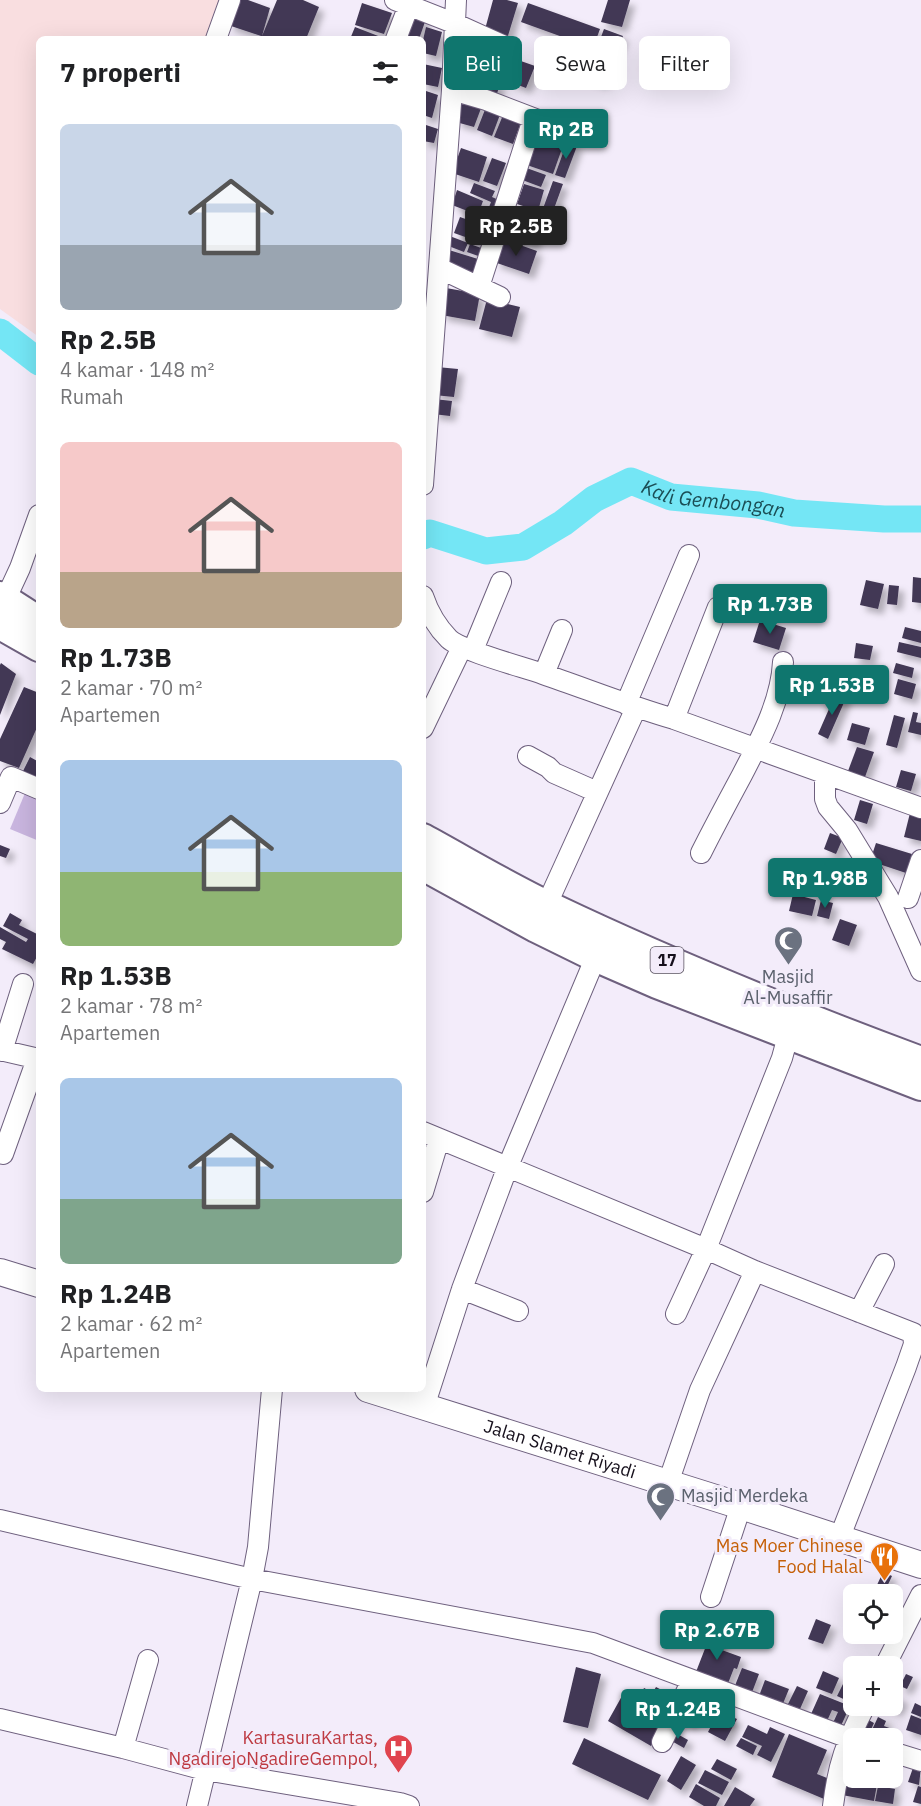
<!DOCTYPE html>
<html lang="id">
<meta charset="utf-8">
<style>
:root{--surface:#fff;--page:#f2f2f2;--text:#202124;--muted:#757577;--accent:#0f766e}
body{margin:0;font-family:"IBM Plex Sans",sans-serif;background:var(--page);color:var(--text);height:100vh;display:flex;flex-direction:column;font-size:22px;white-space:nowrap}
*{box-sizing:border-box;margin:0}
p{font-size:20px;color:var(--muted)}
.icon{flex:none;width:33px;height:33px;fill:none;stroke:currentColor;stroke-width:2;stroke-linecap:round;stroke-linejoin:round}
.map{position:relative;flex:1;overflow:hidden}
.side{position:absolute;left:36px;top:36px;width:390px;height:1356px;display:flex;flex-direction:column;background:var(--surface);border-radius:9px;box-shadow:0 6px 24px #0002}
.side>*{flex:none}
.banner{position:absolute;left:444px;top:36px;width:387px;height:54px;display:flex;gap:12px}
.controls{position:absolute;left:843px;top:1584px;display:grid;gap:12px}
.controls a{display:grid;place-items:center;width:60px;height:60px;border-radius:9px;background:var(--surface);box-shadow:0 6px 24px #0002;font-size:30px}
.price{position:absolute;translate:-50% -51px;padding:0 14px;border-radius:6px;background:var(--accent);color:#fff;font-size:20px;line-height:39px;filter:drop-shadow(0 2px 3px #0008)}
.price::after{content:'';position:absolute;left:50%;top:36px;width:18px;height:14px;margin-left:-9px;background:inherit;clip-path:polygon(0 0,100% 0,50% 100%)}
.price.selected{background:#222;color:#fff}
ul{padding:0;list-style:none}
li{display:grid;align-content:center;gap:12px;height:318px;padding:0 24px}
li span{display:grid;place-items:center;height:186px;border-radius:9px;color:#555}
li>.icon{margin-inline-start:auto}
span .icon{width:108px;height:108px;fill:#fffc;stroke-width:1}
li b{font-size:26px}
h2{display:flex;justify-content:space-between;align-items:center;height:72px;padding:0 24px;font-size:26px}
.pill{padding:0 21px;border-radius:9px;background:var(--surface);box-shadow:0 6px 24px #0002;font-size:21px;line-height:54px}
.pill.selected{background:var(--accent);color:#fff}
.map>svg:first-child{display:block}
.industrial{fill:#f9dee0}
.green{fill:#c9b5df}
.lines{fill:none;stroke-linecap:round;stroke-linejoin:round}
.river{stroke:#74e6f5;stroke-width:27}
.building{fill:#423854;filter:url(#shadow)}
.minor-casing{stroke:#6e607e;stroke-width:22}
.major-casing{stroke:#6e607e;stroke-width:28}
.highway-casing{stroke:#6e607e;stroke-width:32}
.minor{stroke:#fff;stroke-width:20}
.major{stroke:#fff;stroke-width:26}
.highway{stroke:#fff;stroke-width:28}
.labels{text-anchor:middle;stroke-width:6;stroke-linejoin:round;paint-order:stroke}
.shield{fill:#f3ecfa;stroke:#58525f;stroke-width:1.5}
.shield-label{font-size:16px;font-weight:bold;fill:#16101c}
.worship-label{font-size:18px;fill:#5b616d;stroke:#f3ecfa}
.street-label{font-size:18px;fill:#16101c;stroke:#f3ecfa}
.food-label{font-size:18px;fill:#c56008;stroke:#f3ecfa;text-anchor:end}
.health-label{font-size:18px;fill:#be3a42;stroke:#f3ecfa;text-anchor:end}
.water-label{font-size:20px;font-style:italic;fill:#1b4e55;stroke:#f3ecfa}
</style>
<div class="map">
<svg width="921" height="1806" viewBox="0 0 921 1806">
<defs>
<filter id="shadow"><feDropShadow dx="5.5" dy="5.5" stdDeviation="3" flood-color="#0004"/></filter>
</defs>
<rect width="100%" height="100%" fill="#f3ecfa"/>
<path class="industrial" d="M0 0H227L212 39H39V337L0 309Z"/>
<path class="green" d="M28 786 39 791V841L10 829Z"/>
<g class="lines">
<g class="river">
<path d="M0 332 39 362"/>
<path id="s1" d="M423 536 430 533 486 551 523 547 563 523 594 499 631 481 671 497 758 505 794 513 884 519H921"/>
</g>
</g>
<path class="building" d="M237 0H248L270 8 262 36 277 0H303L319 7 306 39H270L228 25Z
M493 0H507L518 3 507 39 484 33Z
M608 0H630L622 27 601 22Z
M362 3 392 13 384 34 355 25Z
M528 3 600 29 593 48 521 22Z
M410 14 426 19 419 39H403Z
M355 27 386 39H350Z
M426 27 442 32 436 56 423 53V40Z
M604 29 623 36 614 57 596 50Z
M465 38 514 54 506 77 457 61Z
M598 54 612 60 602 83 588 78Z
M518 60 535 66 526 88 510 82Z
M423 64 442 68 438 87 423 84Z
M459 70 483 76 480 90 456 84Z
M488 80 500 84 495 100 482 96Z
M423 90 438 95 432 118 423 115Z
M457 96 483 103 474 127 456 122Z
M486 107 501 112 492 136 477 130Z
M503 115 521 122 513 144 494 137Z
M423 124 438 129 434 143 423 141Z
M533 128 565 140 553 174 521 163Z
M567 142 577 146 565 178 555 175Z
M461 148 487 157 479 182 452 173Z
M492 158 506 163 497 186 483 181Z
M521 166 546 175 541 187 517 178Z
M553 181 563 184 551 217 541 214Z
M474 183 495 191 492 197 501 201 493 224 484 220 491 202 470 193Z
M524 184 544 190 538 211 517 204Z
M457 190 483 201 478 215 452 205Z
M513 206 543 217 534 245 503 234Z
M460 217 488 227 482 243 454 233Z
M447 235 468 243 464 252 446 245Z
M503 239 537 251 529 274 494 262Z
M470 244 484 249 481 257 467 252Z
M449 250 478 259 473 275 444 266Z
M446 288 480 294 475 321 441 315Z
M487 299 520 307 512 337 479 329Z
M437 367 458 369 454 397 434 395Z
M434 399 452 401 450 416 433 414Z
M913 577 921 578V603L912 602Z
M866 580 884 584 878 609 860 605Z
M889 585 899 586 897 605 887 604Z
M760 620 786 628 779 650 753 642Z
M905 627 921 631V643L902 638Z
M899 642 921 647V658L897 652Z
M856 643 873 646 870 660 854 658Z
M1 663 16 674 0 715V665Z
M896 663 914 668 912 678 893 673Z
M898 679 916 684 912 699 894 694Z
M24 687 39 693V723L19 768 0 761V739Z
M836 693 846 698 828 739 818 734Z
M913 712 918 713 916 722 921 723V735L908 732Z
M894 715 905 718 897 748 886 745Z
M852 723 870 728 865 745 847 740Z
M857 747 874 752 865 777 848 771Z
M30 757 39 762V772L36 778 23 771Z
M901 770 916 774 911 791 896 787Z
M860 800 873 804 867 824 854 820Z
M910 813 921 816V841L904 837Z
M830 833 843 838 836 854 824 849Z
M876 843 912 854 906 873 870 861Z
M0 845 10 849 6 858 0 856Z
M793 894 816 900 812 916 789 911Z
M821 900 833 903 829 919 817 916Z
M10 913 22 920 19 925 39 935V953L33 964 2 949 6 942 0 939V927L26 942 28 939 3 926Z
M840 919 857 925 849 946 832 940Z
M883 1572 892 1576 886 1589 877 1585Z
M816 1619 831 1625 823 1644 808 1639Z
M713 1628 725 1633 719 1649 741 1657 737 1669 734 1668 727 1686 694 1677Z
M576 1667 601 1674 588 1728 563 1722Z
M742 1668 759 1674 751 1695 734 1688Z
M823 1671 839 1678 832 1694 816 1688Z
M906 1674 913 1677 907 1689 900 1686Z
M847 1676 854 1679V1704L837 1696Z
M765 1680 789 1689 782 1706 759 1696Z
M797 1686 808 1691 800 1709 788 1704Z
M656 1687 673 1696 671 1701 673 1702 669 1710 666 1708 664 1713 646 1704Z
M644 1688 650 1691 644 1703 638 1700Z
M698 1693 705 1697 691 1724 676 1716 687 1695 695 1699Z
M820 1694 850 1706 840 1728 832 1725 838 1712 832 1710 827 1721 811 1714Z
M892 1694 903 1699 897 1711 884 1706H892Z
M622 1696 665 1721 651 1746 608 1721Z
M915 1703 921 1706V1717L911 1713Z
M719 1711 737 1719 725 1741 708 1732Z
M911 1715 921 1719V1735L906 1730Z
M863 1717 874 1723 868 1736 857 1731Z
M878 1717 886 1721 884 1726 892 1729 888 1738 871 1732Z
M748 1725 767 1734 770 1727 785 1734 771 1762 757 1755 762 1746 742 1737Z
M672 1731 688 1740 684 1748 668 1739Z
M789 1734 827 1750 817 1774 832 1780 824 1799 772 1777Z
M584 1738 661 1775 648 1800 572 1764Z
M741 1738 757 1746 753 1755 736 1746Z
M681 1756 696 1765 681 1790 667 1781Z
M717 1759 737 1769 731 1780 711 1769Z
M914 1765 921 1767 919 1785 908 1782Z
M705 1770 729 1782 722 1795 698 1783Z
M854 1778 878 1779 874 1801 842 1795 845 1780 853 1782Z
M879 1778H893L891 1787 878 1784Z
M696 1784 720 1798 716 1806H704L689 1797Z
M878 1786 895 1789 893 1804 875 1801Z
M918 1786 921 1787V1804L913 1802Z
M735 1787 755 1799 750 1806H724Z"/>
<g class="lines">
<defs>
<path id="minor" d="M395 0 456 24 509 48
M216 39 230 0
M396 39 409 5
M452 90 486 100 580 136
M439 268 500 297
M479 287 533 119
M423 485 452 90 456 0
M423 596C428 611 437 627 449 639 462 651 523 667 543 674 587 689 629 706 674 719L921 808
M1 609 20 568 39 515
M473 650 501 582
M544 674 562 630
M626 704 689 555
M674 719 718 607
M423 728 462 647
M528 756 548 767 554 773 597 792
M825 774V799L828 807 847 830 888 897 921 971
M0 803 11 777 39 789
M701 853C714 827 728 801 742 775 760 740 781 702 783 662
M908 898 921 860
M542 915 636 708
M0 1050 39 1059
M2 1051 23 984
M423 1132 706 1249 755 1271 913 1333 914 1344 906 1367 839 1539
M3 1154 37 1059
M423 1192 439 1139
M462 1289 518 1311
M859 1312 884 1264
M676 1314 706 1249 782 1058 788 1036
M424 1407 462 1289 508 1166 600 947
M668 1483 700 1390 755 1271
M0 1520 252 1579 593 1643 854 1740
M711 1597 741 1506
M885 1666 921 1595
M0 1719 123 1748 205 1770 400 1803 409 1806
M662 1742 692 1680
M123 1748 148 1660
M892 1752 921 1761
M197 1806 252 1579 258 1547 272 1389
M833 1806C838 1764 846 1743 865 1706"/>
<g id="major">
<path d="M0 1272 39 1284"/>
<path id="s2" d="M368 1389 741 1506 921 1565"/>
</g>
<path id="highway" d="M0 596 39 621
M0 625 39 647
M423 838C467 862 510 888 555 909 675 966 797 1015 921 1061
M423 866 536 928 595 957 657 984 921 1086"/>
</defs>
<use href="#minor" class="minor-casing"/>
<use href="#major" class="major-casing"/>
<use href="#highway" class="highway-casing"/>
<use href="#minor" class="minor"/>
<use href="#major" class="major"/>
<use href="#highway" class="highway"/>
</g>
<defs>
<symbol id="mosque-pin" viewBox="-11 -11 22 30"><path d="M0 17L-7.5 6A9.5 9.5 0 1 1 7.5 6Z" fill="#6b7280" stroke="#f3ecfa"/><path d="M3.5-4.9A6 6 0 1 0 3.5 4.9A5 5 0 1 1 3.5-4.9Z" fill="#fff"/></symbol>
<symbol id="restaurant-pin" viewBox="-11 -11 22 30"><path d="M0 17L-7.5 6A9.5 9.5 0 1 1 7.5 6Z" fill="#e8710a" stroke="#f3ecfa"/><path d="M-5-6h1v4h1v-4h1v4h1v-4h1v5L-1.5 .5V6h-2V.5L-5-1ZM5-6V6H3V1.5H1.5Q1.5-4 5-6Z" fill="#fff"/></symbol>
<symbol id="hospital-pin" viewBox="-11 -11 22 30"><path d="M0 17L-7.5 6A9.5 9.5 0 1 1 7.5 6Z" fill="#e0444e" stroke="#f3ecfa"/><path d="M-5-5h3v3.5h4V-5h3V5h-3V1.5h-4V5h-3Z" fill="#fff"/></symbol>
</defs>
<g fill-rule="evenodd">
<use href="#mosque-pin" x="772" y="924" width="33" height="45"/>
<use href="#mosque-pin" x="644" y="1480" width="33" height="45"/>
<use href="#restaurant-pin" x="868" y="1540" width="33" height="45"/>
<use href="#hospital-pin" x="382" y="1732" width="33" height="45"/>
</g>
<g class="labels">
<rect class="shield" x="650.5" y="947" width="33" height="26" rx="4.5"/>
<g class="shield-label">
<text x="667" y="966">17</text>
</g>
<g class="worship-label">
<text x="788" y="983">Masjid<tspan x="788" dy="21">Al-Musaffir</tspan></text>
<text x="681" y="1502" text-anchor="start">Masjid Merdeka</text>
</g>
<g class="street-label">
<text dy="6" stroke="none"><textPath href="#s2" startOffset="201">Jalan Slamet Riyadi</textPath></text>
</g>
<g class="food-label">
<text x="863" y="1552">Mas Moer Chinese<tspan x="863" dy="21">Food Halal</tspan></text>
</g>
<g class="health-label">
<text x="378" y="1744">KartasuraKartas,<tspan x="378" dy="21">NgadirejoNgadireGempol,</tspan></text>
</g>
<g class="water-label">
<text dy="7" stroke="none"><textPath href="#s1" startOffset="316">Kali Gembongan</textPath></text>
</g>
</g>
</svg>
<div class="controls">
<a><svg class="icon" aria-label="locate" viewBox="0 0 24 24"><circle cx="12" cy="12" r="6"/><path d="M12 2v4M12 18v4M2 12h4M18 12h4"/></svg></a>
<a>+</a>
<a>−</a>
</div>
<b class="price" style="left:566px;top:160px">Rp 2B</b>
<b class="price selected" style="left:516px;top:257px">Rp 2.5B</b>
<b class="price" style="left:770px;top:635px">Rp 1.73B</b>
<b class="price" style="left:832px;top:716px">Rp 1.53B</b>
<b class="price" style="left:825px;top:909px">Rp 1.98B</b>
<b class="price" style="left:717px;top:1661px">Rp 2.67B</b>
<b class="price" style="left:678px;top:1740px">Rp 1.24B</b>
<div class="banner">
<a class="pill selected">Beli</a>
<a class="pill">Sewa</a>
<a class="pill">Filter</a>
</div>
<section class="side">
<h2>7 properti<svg class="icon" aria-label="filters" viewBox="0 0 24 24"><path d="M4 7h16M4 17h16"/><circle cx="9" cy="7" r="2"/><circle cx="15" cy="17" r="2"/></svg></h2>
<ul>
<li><span style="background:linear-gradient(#c9d6e8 65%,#9aa5b1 0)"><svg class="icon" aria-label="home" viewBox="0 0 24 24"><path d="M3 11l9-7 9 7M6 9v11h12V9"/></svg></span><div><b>Rp 2.5B</b><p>4 kamar · 148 m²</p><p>Rumah</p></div></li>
<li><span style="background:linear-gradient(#f6c9c9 70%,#b9a48a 0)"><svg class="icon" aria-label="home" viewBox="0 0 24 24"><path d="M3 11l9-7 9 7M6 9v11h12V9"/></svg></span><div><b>Rp 1.73B</b><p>2 kamar · 70 m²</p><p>Apartemen</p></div></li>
<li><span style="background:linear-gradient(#a9c7e8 60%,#8fb573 0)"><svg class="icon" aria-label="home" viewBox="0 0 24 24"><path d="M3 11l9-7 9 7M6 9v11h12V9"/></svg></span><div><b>Rp 1.53B</b><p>2 kamar · 78 m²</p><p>Apartemen</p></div></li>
<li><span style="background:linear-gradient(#a9c7e8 65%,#7fa58c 0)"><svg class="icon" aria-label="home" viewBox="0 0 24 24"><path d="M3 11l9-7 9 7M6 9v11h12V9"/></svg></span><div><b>Rp 1.24B</b><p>2 kamar · 62 m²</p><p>Apartemen</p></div></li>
</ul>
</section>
</div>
